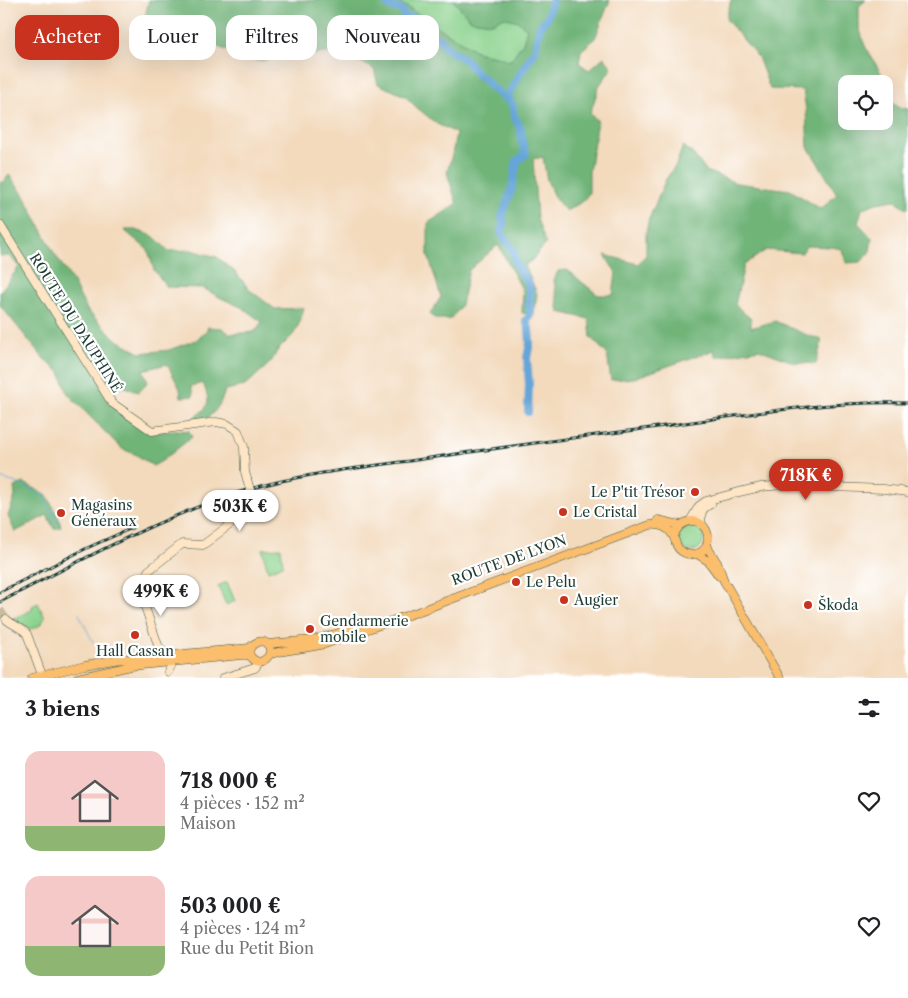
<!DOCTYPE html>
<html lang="fr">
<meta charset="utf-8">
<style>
:root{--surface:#fff;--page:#f6f6f6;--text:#202124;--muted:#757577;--accent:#c8321e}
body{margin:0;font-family:"Libre Caslon Text",serif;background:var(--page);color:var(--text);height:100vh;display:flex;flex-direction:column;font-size:19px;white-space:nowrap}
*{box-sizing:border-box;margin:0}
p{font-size:16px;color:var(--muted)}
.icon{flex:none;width:28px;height:28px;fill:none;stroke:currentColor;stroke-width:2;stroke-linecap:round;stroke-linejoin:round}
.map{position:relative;height:678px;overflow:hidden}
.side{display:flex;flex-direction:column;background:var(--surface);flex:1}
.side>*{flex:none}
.banner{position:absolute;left:15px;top:15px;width:500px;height:45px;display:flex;gap:10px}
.tools{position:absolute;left:838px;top:75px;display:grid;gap:10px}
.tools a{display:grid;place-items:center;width:55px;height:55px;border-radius:10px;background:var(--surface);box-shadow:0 5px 20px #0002;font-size:25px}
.price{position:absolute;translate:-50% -42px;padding:0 11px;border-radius:18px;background:#fff;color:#222;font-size:16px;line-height:32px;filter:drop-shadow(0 1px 2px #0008)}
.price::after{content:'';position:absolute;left:50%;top:30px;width:15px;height:11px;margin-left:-8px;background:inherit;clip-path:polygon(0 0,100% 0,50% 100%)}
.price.selected{background:var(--accent);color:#fff}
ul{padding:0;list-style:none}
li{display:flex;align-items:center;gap:15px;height:125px;padding:0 25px}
li span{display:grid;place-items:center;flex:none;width:140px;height:100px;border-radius:15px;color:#555}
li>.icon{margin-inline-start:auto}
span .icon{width:60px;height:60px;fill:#fffc;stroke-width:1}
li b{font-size:21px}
h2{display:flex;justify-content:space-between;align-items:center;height:60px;padding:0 25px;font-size:21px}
.tag{padding:0 18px;border-radius:15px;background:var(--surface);box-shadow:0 5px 20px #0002;font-size:18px;line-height:45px}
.tag.selected{background:var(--accent);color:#fff}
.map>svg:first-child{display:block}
.green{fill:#8ad28d;stroke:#548860}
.forest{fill:#6fb478;stroke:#477856;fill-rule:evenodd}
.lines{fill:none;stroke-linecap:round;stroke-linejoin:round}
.stream{stroke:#65a5d8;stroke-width:1}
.river{stroke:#65a5d8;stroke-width:8}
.secondary-tunnel{stroke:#c9bba2;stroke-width:8;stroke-dasharray:8 4;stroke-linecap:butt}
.secondary-casing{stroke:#3f5549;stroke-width:9}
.primary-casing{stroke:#3f5549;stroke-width:9}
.secondary{stroke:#fde5c5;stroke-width:8}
.primary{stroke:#fabe6d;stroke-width:8}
.rail-casing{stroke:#1f3d34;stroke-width:3}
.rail{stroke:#fff;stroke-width:1;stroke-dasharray:4;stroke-linecap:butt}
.secondary-bridge-casing{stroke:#3f5549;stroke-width:9;stroke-linecap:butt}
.secondary-bridge{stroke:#fde5c5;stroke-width:8}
.poi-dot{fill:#c8321e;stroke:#fff;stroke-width:2}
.labels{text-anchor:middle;stroke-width:4.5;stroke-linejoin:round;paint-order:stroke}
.street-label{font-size:14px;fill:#1f3d34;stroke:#fff}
.poi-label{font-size:14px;fill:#1f3d34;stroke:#fff;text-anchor:start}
</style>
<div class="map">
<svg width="908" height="678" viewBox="0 0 908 678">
<rect width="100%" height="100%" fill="#fff"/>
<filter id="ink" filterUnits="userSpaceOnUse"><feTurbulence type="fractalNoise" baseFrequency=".02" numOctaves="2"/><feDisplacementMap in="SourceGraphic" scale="10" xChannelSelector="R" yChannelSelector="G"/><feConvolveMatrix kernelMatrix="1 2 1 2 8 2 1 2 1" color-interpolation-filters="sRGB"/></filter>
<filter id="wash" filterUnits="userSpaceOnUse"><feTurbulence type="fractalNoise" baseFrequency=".0096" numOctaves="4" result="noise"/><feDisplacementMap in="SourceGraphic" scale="20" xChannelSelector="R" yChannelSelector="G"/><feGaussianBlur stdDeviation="1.12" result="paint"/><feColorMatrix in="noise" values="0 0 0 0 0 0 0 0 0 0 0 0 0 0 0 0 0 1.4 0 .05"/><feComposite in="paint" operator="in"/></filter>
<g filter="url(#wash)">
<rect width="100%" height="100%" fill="#f3dabd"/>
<path class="green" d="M396 0H453L471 20 492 23 504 17 518 21 527 29 523 43 510 61 496 56 479 53 428 21Z
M678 538a13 13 0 1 1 26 0a13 13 0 1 1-26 0Z
M281 548 283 565 268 571 262 549Z
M227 582 235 601 226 605 218 586Z
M38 603 45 618 39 626 31 629 13 619 32 610V606Z"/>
<path class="forest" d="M149 0H396L428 21 479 53 496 56 510 61 523 43 527 29 518 21 504 17 492 23 471 20 453 0H610L595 38 581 51 579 63 589 70 604 57 612 68 599 86 590 114 598 121 589 171V193L582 202 566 211 554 197 547 180 543 157 533 159 537 219 546 244 532 260 525 265 537 294 534 314 522 313 523 291 498 245 469 270 461 305 451 319H436L430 314 441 297 428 255V223L457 204 447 173 452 155 456 133 437 124 416 107 405 96 378 84 374 69 342 52 325 53 258 61 226 50 187 35 141 34Z
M731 0H866L859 6V27L865 46 881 73 889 101 901 108 908 109V209L895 200 876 203 862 209 858 223 872 238 870 251 861 262 846 263 842 249 831 247 806 246 802 253 766 250 744 265 735 305 751 319V328L775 321 804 334 822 340 816 364 793 362 759 349 716 357 714 350 634 378 611 380 607 354 591 338 589 319 559 312 554 280 558 271 567 270 598 295H613L616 273 605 255 638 264 646 255V232L649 219 666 179 676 165 683 146 694 155 706 171 736 183 790 190 821 209 837 194 808 147 806 110 803 90 770 89 758 57 726 19ZM846 84H884V121H846Z
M9 175 24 195 54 253 70 277 87 310 116 339 140 353 169 350 196 340 205 333 208 327 222 328 230 334 254 332 262 322 243 308 221 298 203 288 167 287 154 270 148 250 124 230H136L153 236 169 251 191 250 217 257 235 272 251 291 275 309 304 308 300 322 293 335 277 351 271 362 245 386 225 390C222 402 216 412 206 419H192C210 406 211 404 203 383L191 386 193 396 181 397 180 389 167 364 143 370 148 382 138 392 126 387 108 388 105 398 154 433 176 430 189 431 192 437 162 461 153 466 135 454 122 449 68 394 60 372 44 359 0 305V292L19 267 10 256H0V182L3 183Z
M24 483 47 495 59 519 61 527 54 529 47 515 15 532 8 516 15 496 14 487Z"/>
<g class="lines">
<path class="stream" d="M0 478 19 484 43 496 57 523
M79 614 93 642"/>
<path class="river" d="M384 0C386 2 387 4 389 6 396 11 403 5 404 16L407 17H409L413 18 415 27 421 26 423 28 421 33C425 37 434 40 440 38L442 40 445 48H448L452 52 466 60 477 74 483 78 491 87 512 103 514 116 521 129 522 142 526 154 517 161 512 188 502 217 504 224 501 230 502 234 514 252 516 264 519 269 528 282 530 293 529 306 531 311 529 317 526 320 529 329 530 343 527 358 529 384 528 412
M521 72 535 50 540 26 547 18 552 0
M504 97 508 95 518 77"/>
</g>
</g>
<g filter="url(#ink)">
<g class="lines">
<path class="secondary-tunnel" d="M0 610 6 619"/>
<defs>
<path id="secondary" d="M0 225 112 403 152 431 216 422 227 424 238 431 244 447 245 472 247 479
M690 521 699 506 706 501 739 492 761 487 783 485 884 489 908 492
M702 525C700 515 701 508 711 504
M6 619C12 625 21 627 27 634L42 675
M168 672 171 666V662L167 656 158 645 141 595V588L148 571 182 544 203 545 248 511 253 500
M223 678 255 668 259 662"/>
<path id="primary" d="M658 520 680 525
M707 544 709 550 718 564 724 581 780 678
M697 554 708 561 719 576
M267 644 313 640 360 627
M270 654C271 629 238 647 253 659 260 665 266 660 270 654 288 649 307 649 325 644L417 612 650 525C659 524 669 527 673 536 676 540 675 545 679 549 687 557 700 556 706 547 708 542 709 537 707 532 700 514 677 520 674 537
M32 678 85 665 114 660 250 648
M77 678 131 666 242 655H250"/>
</defs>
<use href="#secondary" class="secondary-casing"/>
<use href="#primary" class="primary-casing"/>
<use href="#secondary" class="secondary"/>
<use href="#primary" class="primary"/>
<defs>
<path id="rail" d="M0 592 87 548 132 528
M0 602C78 562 156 519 240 492 297 474 357 468 416 460 489 449 563 439 636 430 725 418 818 400 908 403"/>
</defs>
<use href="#rail" class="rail-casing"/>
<use href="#rail" class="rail"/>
<defs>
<path id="secondary-bridge" d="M247 479 253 500"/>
</defs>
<use href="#secondary-bridge" class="secondary-bridge-casing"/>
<use href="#secondary-bridge" class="secondary-bridge"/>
</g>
</g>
<g class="poi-dot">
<circle cx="695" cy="492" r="5"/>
<circle cx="563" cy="512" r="5"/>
<circle cx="61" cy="513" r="5"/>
<circle cx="516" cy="582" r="5"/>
<circle cx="564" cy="600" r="5"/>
<circle cx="808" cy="605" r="5"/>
<circle cx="310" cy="629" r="5"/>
<circle cx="135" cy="635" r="5"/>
</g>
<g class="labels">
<g class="street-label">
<text transform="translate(76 323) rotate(58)" y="5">ROUTE DU DAUPHINÉ</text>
<text transform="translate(509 560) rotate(-20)" y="5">ROUTE DE LYON</text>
</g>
<g class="poi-label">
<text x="685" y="497" text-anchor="end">Le P'tit Trésor</text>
<text x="71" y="510">Magasins<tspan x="71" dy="16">Généraux</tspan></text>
<text x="573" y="517">Le Cristal</text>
<text x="526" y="587">Le Pelu</text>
<text x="574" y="605">Augier</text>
<text x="818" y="610">Škoda</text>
<text x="320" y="626">Gendarmerie<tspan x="320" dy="16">mobile</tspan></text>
<text x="135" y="656" text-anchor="middle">Hall Cassan</text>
</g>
</g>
</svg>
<div class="tools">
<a><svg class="icon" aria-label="locate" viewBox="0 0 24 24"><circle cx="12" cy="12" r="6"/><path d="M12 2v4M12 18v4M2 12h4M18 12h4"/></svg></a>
</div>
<b class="price selected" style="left:806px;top:501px">718K €</b>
<b class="price" style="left:240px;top:532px">503K €</b>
<b class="price" style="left:161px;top:617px">499K €</b>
<div class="banner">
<a class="tag selected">Acheter</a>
<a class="tag">Louer</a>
<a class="tag">Filtres</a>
<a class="tag">Nouveau</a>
</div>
</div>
<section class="side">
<h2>3 biens<svg class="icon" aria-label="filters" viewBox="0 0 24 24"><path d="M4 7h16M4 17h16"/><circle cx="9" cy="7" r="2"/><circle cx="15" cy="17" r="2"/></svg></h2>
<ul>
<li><span style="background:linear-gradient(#f6c9c9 75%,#8fb573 0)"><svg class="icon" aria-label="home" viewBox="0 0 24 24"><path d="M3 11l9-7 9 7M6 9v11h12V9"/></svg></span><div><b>718 000 €</b><p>4 pièces · 152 m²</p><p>Maison</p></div><svg class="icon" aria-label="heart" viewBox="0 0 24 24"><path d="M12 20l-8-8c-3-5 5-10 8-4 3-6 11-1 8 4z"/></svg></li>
<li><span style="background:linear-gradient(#f6c9c9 70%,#8fb573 0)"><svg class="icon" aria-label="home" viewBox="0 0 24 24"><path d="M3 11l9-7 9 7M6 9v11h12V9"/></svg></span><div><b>503 000 €</b><p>4 pièces · 124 m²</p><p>Rue du Petit Bion</p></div><svg class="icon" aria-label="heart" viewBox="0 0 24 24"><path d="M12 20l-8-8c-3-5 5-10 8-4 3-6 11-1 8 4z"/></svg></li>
</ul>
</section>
